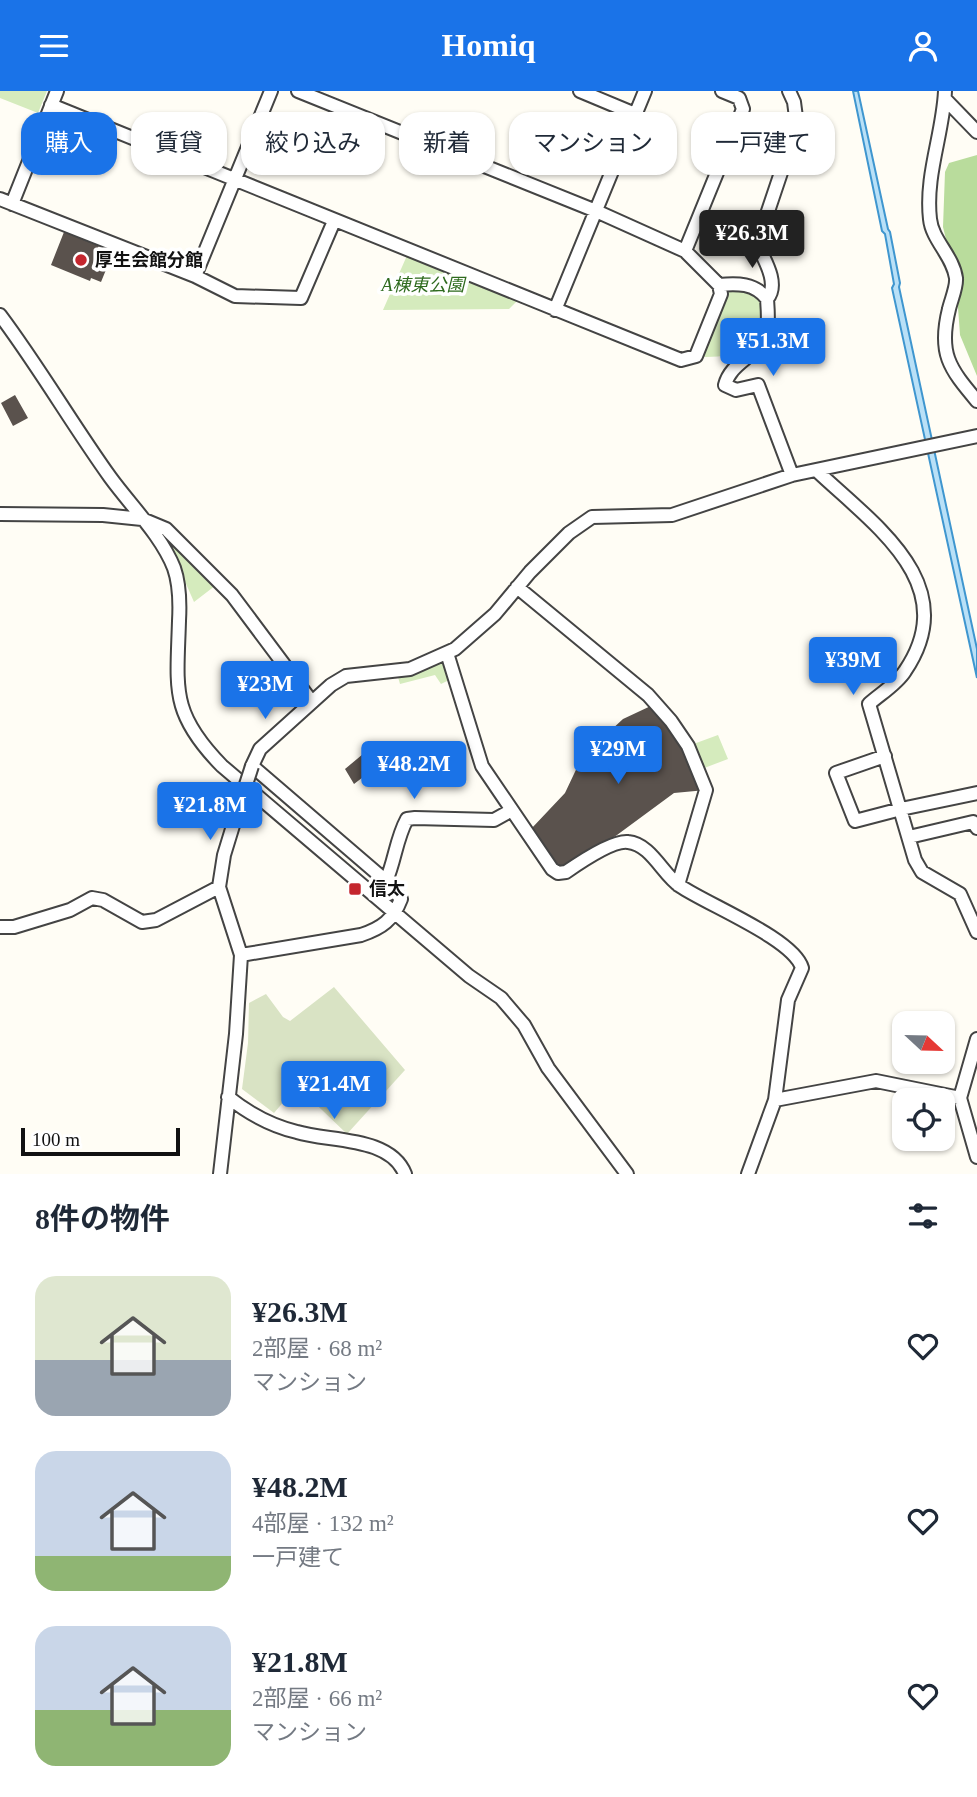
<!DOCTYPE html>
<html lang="ja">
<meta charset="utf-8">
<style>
:root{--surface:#fff;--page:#f6f6f7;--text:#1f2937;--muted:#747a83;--accent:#1a73e8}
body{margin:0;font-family:"Times New Roman","Noto Sans JP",serif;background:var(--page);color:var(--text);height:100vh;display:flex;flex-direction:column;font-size:26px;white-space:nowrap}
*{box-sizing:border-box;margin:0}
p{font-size:23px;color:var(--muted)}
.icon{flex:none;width:38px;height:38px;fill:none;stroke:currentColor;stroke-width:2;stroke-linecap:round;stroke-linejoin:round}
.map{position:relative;height:1083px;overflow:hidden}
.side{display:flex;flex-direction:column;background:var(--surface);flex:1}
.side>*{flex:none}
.banner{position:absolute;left:21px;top:21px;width:936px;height:63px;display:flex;gap:14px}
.needle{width:46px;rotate:112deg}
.tools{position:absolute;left:892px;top:920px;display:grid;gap:14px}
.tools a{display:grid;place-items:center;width:63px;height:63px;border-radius:14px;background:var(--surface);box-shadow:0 2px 5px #0004;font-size:35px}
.scale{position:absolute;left:21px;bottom:18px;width:159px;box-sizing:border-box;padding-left:7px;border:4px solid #111;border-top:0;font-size:19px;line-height:24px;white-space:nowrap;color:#111;-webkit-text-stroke:5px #fff;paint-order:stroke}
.price{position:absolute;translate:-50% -60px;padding:0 16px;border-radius:7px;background:var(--accent);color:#fff;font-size:23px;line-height:46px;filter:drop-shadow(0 2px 4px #0008)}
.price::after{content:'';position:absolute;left:50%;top:42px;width:21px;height:16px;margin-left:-10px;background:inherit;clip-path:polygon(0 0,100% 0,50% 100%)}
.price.on{background:#222;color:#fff}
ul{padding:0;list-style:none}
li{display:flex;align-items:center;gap:21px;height:175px;padding:0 35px}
li span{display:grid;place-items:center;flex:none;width:196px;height:140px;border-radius:21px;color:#555}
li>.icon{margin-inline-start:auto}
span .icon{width:84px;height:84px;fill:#fffc;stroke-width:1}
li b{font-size:30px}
h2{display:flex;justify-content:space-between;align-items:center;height:84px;padding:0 35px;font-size:30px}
.chip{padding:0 24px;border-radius:21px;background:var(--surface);box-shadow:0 2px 5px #0004;font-size:24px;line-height:63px}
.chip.on{background:var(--accent);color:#fff}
header{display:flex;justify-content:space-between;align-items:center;height:91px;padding:0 35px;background:var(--accent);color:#fff;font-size:32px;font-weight:700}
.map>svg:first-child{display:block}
.green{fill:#d5ebbd}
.forest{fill:#b9dc9c}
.cemetery{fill:#d9e3c4}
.water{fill:#b9e0f7;stroke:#3f96cf;stroke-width:2}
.building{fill:#5a524d}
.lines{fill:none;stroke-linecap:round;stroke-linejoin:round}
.minor-casing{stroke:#444;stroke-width:16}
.minor{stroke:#fff;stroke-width:12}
.minor-bridge-casing{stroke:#444;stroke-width:16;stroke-linecap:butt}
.minor-bridge{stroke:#fff;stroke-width:12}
.poi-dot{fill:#c4262e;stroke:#fff;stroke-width:2.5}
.labels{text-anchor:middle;stroke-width:7;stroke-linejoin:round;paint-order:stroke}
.poi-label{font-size:18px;font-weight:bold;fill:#111;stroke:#fff;text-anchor:start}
.park-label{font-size:18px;font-style:italic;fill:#2f6b1f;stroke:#fff}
</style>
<header><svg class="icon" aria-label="menu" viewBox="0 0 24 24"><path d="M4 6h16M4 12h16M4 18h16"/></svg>Homiq<svg class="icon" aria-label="person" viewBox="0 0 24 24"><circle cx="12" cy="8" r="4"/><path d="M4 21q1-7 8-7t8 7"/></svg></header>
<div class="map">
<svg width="977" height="1083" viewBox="0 0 977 1083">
<rect width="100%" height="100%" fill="#fffdf5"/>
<path class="green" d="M0 0H47L38 22 0 7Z
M409 160 522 205 509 218 383 219Z
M730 197 757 201 766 219C752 253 742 267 702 266Z
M166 447H175L220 491 194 511Z
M447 562 455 586 441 593 435 584 400 593 396 579Z
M718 644 728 668 699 679 688 655Z"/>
<path class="forest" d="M977 64V285L960 244 956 189 943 136 945 81 949 72Z"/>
<path class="cemetery" d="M334 896 405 979 347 1043 297 995 274 1022 242 998 248 952 249 912 266 903 283 926 290 930Z"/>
<path class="water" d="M853 0H858L888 138 890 141 900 192 899 196 977 558V587L892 197 894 193 885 143 882 140Z"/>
<path class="building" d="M64 141 99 155 97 158 112 164 101 191 91 187 90 190 51 174Z
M15 304 28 327 13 335 1 312Z
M655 613 671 630 706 699 674 702 617 744 562 778 555 774 531 738 565 702 582 666 623 628Z
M363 663 371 680 354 693 345 678Z"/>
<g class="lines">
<defs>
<path id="minor" d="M580 0 635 23
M789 0 794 11 797 34 757 153C764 168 780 193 767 208 768 223 770 238 761 252 750 268 730 274 725 294L736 299 758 294 792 384
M945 0C943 43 925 84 930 128 932 149 953 165 956 187 957 196 951 209 949 218 938 262 949 277 977 310
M945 8 977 41
M51 14 681 269 696 265 721 203 719 194 685 160 596 120 298 0
M0 108 195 185 235 205 301 207 334 130
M12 113 57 0
M685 160 743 18 739 7 722 0
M195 185 271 0
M719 194C737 192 755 192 767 208
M555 219 645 0
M0 224C39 276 72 333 110 386 131 415 161 444 174 477 180 494 180 512 179 530 177 598 170 622 222 675L469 885 501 907 524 934 548 977 627 1083
M816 379C873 433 964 493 905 580 897 593 880 603 869 613L915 769 922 781 960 803 977 841
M0 423 103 424 142 428 166 438 232 504 312 611
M517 496 648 604 671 630 688 655 706 699 678 794
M447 562 482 675 552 778 558 782 566 781C579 772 613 749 628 751 651 753 663 784 680 795 708 814 794 848 802 877L788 909 775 1009 748 1083
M885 665 836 682 855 730 901 718 977 702
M909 746 973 731 977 737
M386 790C395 770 396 748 407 728L415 727 494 729 512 719
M0 836H14L70 819 92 807 103 809 142 831 156 829 219 796
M241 864 361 844C382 837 393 829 401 808L386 790 252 675 260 658 331 594 346 585 410 578 455 558 495 523 530 481 569 442 592 426 672 424 792 384 977 345
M977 948 960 1007 977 1066
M228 1006C248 1022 272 1035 297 1041 329 1051 390 1045 405 1083
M775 1009 876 990 960 1007
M220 1083 236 943 241 864 219 796 224 764 239 715"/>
</defs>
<use href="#minor" class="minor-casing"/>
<use href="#minor" class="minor"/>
<defs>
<path id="minor-bridge" d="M239 715 252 675"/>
</defs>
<use href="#minor-bridge" class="minor-bridge-casing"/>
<use href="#minor-bridge" class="minor-bridge"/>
</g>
<g class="poi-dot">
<circle cx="81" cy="169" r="7"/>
<rect x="348" y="791" width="14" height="14" rx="3.5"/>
</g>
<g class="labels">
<g class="poi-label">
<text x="95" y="175">厚生会館分館</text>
<text x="369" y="804">信太</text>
</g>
<g class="park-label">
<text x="423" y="200">A棟東公園</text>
</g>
</g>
</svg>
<div class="tools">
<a><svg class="needle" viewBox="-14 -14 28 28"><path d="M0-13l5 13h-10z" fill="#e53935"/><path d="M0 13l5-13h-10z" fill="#747a83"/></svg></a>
<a><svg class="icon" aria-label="locate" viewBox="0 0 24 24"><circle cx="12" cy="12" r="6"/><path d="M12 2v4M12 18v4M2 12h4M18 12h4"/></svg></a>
</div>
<div class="scale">100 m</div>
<b class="price on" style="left:752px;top:179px">¥26.3M</b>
<b class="price" style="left:773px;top:287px">¥51.3M</b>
<b class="price" style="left:853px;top:606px">¥39M</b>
<b class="price" style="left:265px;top:630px">¥23M</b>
<b class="price" style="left:618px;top:695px">¥29M</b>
<b class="price" style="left:414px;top:710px">¥48.2M</b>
<b class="price" style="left:210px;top:751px">¥21.8M</b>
<b class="price" style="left:334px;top:1030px">¥21.4M</b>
<div class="banner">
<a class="chip on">購入</a>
<a class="chip">賃貸</a>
<a class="chip">絞り込み</a>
<a class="chip">新着</a>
<a class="chip">マンション</a>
<a class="chip">一戸建て</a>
</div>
</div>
<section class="side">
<h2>8件の物件<svg class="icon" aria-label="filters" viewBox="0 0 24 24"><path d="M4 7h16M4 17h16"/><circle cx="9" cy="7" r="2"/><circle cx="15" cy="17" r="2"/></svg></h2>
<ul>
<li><span style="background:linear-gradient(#dfe7d0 60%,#9aa5b1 0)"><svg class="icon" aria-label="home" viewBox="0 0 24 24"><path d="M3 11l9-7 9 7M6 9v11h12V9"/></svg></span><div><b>¥26.3M</b><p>2部屋 · 68 m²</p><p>マンション</p></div><svg class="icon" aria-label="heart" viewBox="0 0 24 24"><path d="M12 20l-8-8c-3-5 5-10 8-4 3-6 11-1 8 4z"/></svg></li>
<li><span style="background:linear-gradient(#c9d6e8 75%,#8fb573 0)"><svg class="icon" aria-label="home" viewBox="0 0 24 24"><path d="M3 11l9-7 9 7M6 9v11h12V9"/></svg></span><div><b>¥48.2M</b><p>4部屋 · 132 m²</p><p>一戸建て</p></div><svg class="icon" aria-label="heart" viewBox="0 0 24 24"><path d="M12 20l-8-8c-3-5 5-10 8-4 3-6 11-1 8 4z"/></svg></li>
<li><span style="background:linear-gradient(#c9d6e8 60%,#8fb573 0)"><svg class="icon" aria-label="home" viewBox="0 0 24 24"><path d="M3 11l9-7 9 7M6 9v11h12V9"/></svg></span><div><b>¥21.8M</b><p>2部屋 · 66 m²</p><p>マンション</p></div><svg class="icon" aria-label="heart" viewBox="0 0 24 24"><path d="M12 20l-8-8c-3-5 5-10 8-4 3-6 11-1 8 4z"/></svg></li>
</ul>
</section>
